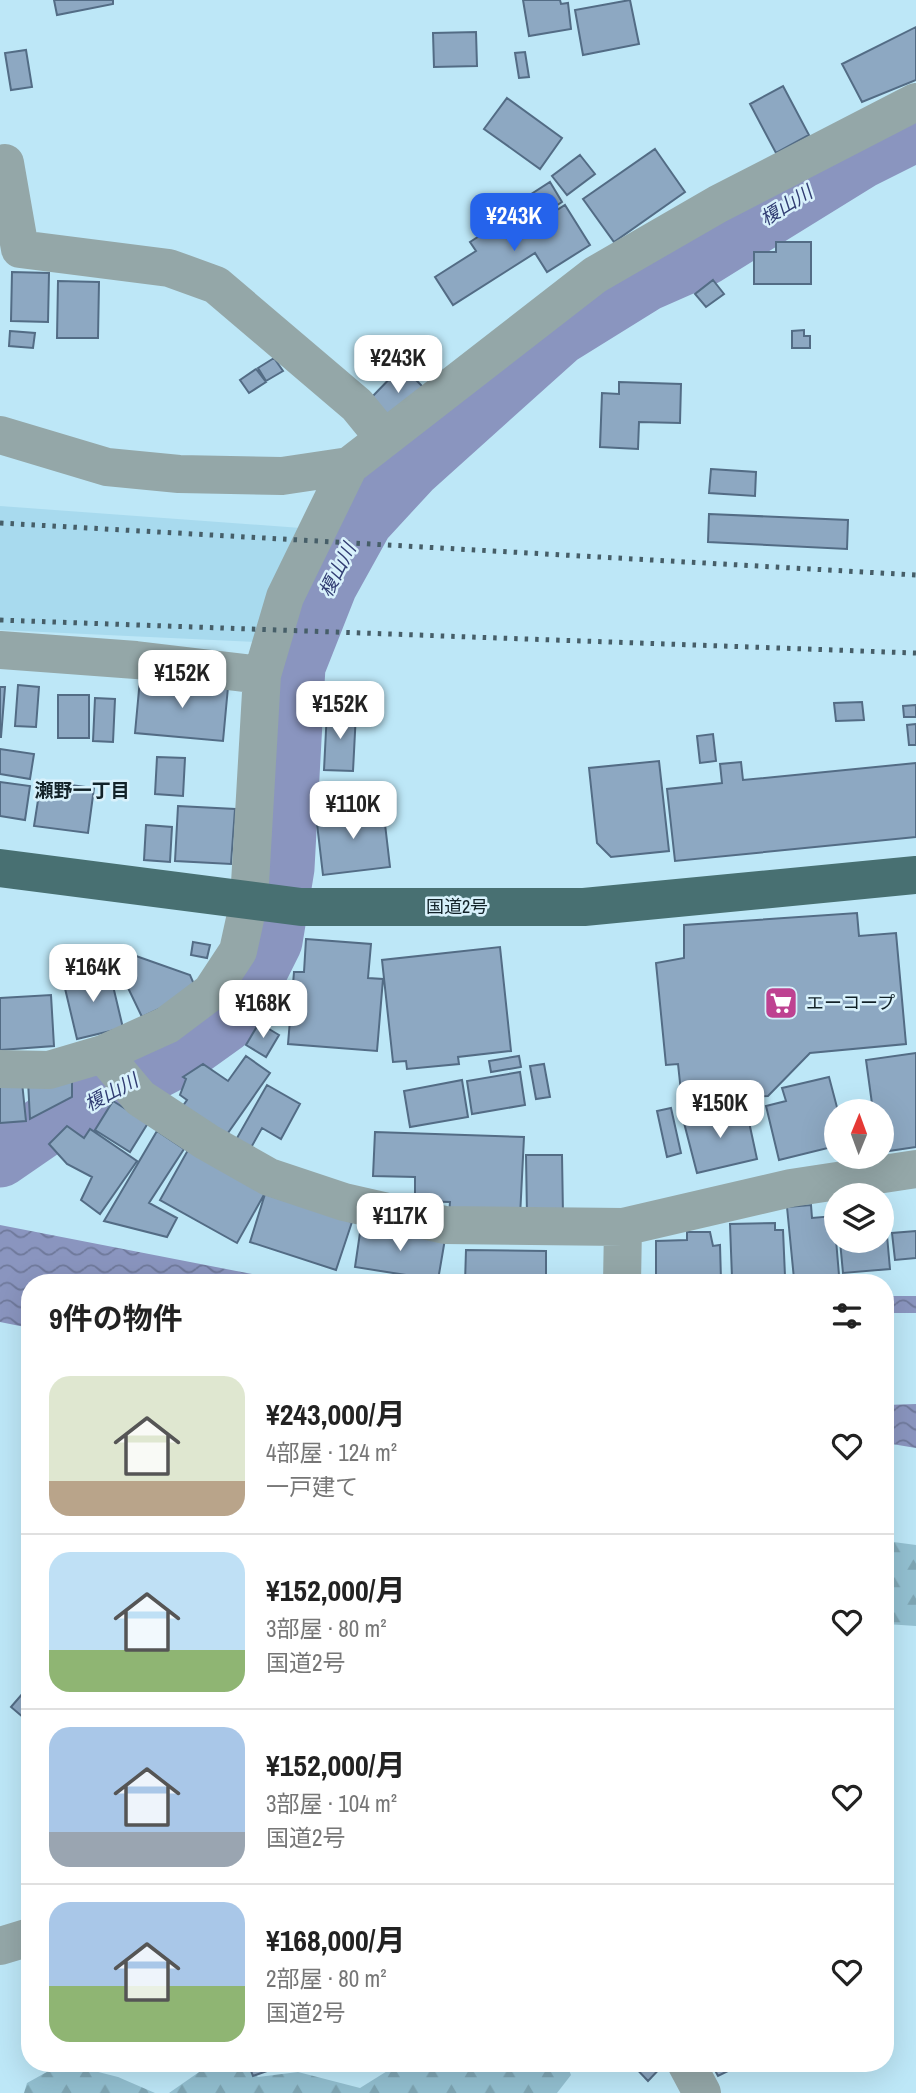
<!DOCTYPE html>
<html lang="ja">
<meta charset="utf-8">
<style>
:root{--surface:#fff;--page:#f2f2f2;--text:#222;--muted:#767676;--line:#e0e0e0;--accent:#2563eb}
body{margin:0;font-family:"Archivo Narrow","Noto Sans JP",sans-serif;background:var(--page);color:var(--text);height:100vh;display:flex;flex-direction:column;font-size:26px;white-space:nowrap}
*{box-sizing:border-box;margin:0}
p{font-size:23px;color:var(--muted)}
.icon{flex:none;width:38px;height:38px;fill:none;stroke:currentColor;stroke-width:2;stroke-linecap:round;stroke-linejoin:round}
.map{position:relative;flex:1;overflow:hidden}
.drawer{position:absolute;left:21px;top:1274px;width:873px;height:798px;display:flex;flex-direction:column;background:var(--surface);border-radius:28px;box-shadow:0 7px 28px #0002}
.drawer>*{flex:none}
.needle{width:46px;rotate:1deg}
.buttons{position:absolute;left:824px;top:1099px;display:grid;gap:14px}
.buttons a{display:grid;place-items:center;width:70px;height:70px;border-radius:50%;background:var(--surface);box-shadow:0 7px 28px #0002;font-size:35px}
.price{position:absolute;translate:-50% -60px;padding:0 16px;border-radius:14px;background:#fff;color:#222;font-size:23px;line-height:46px;filter:drop-shadow(0 2px 4px #0008)}
.price::after{content:'';position:absolute;left:50%;top:42px;width:21px;height:16px;margin-left:-10px;background:inherit;clip-path:polygon(0 0,100% 0,50% 100%)}
.price.active{background:var(--accent);color:#fff}
ul{padding:0;list-style:none}
li{display:flex;align-items:center;gap:21px;height:175px;padding:0 28px}
li+li{border-top:2px solid var(--line)}
li span{display:grid;place-items:center;flex:none;width:196px;height:140px;border-radius:21px;color:#555}
li>.icon{margin-inline-start:auto}
span .icon{width:84px;height:84px;fill:#fffc;stroke-width:1}
li b{font-size:30px}
h2{display:flex;justify-content:space-between;align-items:center;height:84px;padding:0 28px;font-size:30px}
.map>svg:first-child{display:block}
.built{fill:#a8daee}
.forest{fill:url(#forest-firs)}
.water{fill:url(#water-waves)}
.lines{fill:none;stroke-linecap:round;stroke-linejoin:round}
.river{stroke:#8a95bf;stroke-width:61}
.building{fill:#8da8c2;stroke:#536c85;stroke-width:2}
.minor{stroke:#94a7a8;stroke-width:38}
.trunk{stroke:#487072;stroke-width:38}
.rail{stroke:#465e68;stroke-width:5;stroke-dasharray:3.5 7;stroke-linecap:butt}
.labels{text-anchor:middle;stroke-width:5;stroke-linejoin:round;paint-order:stroke}
.street-label{font-size:18px;fill:#122228;stroke:#d8f1fb}
.poi-label{font-size:18px;fill:#122228;stroke:#d8f1fb;text-anchor:start}
.water-label{font-size:19px;font-style:italic;fill:#313d73;stroke:#d8f1fb}
.neighbourhood-label{font-size:19px;font-weight:bold;fill:#122228;stroke:#d8f1fb}
</style>
<div class="map">
<svg width="916" height="2093" viewBox="0 0 916 2093">
<defs>
<pattern id="forest-firs" width="22" height="20" patternUnits="userSpaceOnUse" patternTransform="scale(1.75)"><rect width="22" height="20" fill="#93c0d1"/><path d="M5 1l3.5 6h-7zM16 11l3.5 6h-7z" fill="#7ea5b3"/></pattern>
<pattern id="water-waves" width="16" height="10" patternUnits="userSpaceOnUse" patternTransform="scale(1.75)"><rect width="16" height="10" fill="#8a95bf"/><path d="M0 5q4-4 8 0t8 0" fill="none" stroke="#6f799b"/></pattern>
</defs>
<rect width="100%" height="100%" fill="#bde7f7"/>
<path class="built" d="M0 506 328 530 277 643 0 630Z"/>
<path class="forest" d="M886 1541 916 1545V1626L886 1624Z
M63 2063 118 2077 155 2093H24L27 2083Z
M212 2063H241L258 2077 298 2072 360 2088 400 2063H566L571 2075 557 2093H169Z"/>
<path class="water" d="M0 1225 298 1283H30V1328L0 1322Z
M886 1296H916V1313H886Z
M916 1404V1448L886 1443V1405Z"/>
<g class="lines">
<path class="river" d="M0 1157 45 1126 172 1060 225 1022 251 983 272 941 284 868 295 666 327 585 363 520 411 468 559 335 646 281 705 255 860 159 916 131"/>
</g>
<path class="building" d="M54 0H113V4L57 15Z
M523 0H560L561 4 568 3 571 29 529 36Z
M630 0 639 44 583 55 575 10Z
M916 27V80L862 102 842 64Z
M476 32 477 66 434 67 433 33Z
M26 50 32 87 11 90 5 53Z
M525 52 529 77 519 78 515 53Z
M783 86 809 135 776 153 750 104Z
M507 98 562 138 540 169 484 129Z
M655 149 685 192 614 242 583 199Z
M580 155 595 174 567 195 552 176Z
M550 182 562 202 537 218 525 198Z
M565 205 590 245 547 272 535 253 453 305 435 277 476 251 470 242 498 224 505 235 525 222 529 228Z
M776 242H811V284H754V252H776Z
M12 272 49 273 48 322 11 321Z
M713 280 724 294 706 307 695 294Z
M58 281 99 282 98 338H57Z
M804 330V336H810V348H792V331Z
M10 331 35 333 33 348 9 346Z
M274 358 283 371 266 381 258 368Z
M402 366 426 390 393 423 369 400Z
M256 369 266 382 249 393 240 380Z
M619 382 681 384 680 423 639 422 638 449 600 447 602 393 619 394Z
M711 469 756 472 755 496 709 493Z
M709 514 848 520 847 549 708 542Z
M140 679 228 687 223 741 135 733Z
M18 685 39 687 36 727 15 726Z
M0 687H5L1 737H0Z
M58 695H89V738H58Z
M95 698 115 699 113 742 93 741Z
M862 702 864 720 836 721 834 703Z
M916 705V717H904L903 706Z
M327 711 356 713 353 771 324 770Z
M916 724V745H909L907 725Z
M713 734 716 761 700 763 697 736Z
M0 749 34 754 30 779 0 774Z
M157 757 185 758 183 796 155 794Z
M659 761 669 851 611 857 597 843 589 768Z
M741 762 743 780 916 763V837L675 861 667 789 722 783 720 764Z
M41 781 94 788 88 833 34 826Z
M0 782 30 786 25 820 0 816Z
M178 806 235 809 231 864 175 861Z
M383 807 390 867 323 875 316 815Z
M146 825 172 827 170 862 144 860Z
M857 913 859 936 896 933 906 1044 810 1053 768 1096 682 1101 678 1064 666 1065 656 963 684 958V925Z
M306 939 371 944 368 978 383 979 377 1051 288 1044 294 972H304Z
M193 942 210 945 207 958 191 955Z
M500 947 511 1051 458 1057 459 1064 407 1069 406 1061 393 1062 382 960Z
M136 956 190 975 197 991 142 1017 117 965Z
M109 969 123 1028 77 1039 63 980Z
M51 995 54 1046 0 1050V998Z
M259 1023 279 1035 266 1057 246 1045Z
M916 1053V1147L882 1152V1111H873L866 1060Z
M246 1056 270 1073 223 1140 180 1110 187 1100 180 1095 186 1079 183 1077 203 1064 228 1081Z
M519 1056 521 1067 491 1072 489 1061Z
M544 1064 550 1097 536 1099 530 1066Z
M520 1072 525 1105 472 1114 467 1081Z
M72 1076V1097L30 1119 28 1081Z
M829 1077 838 1111 836 1146 779 1160 766 1106 786 1101 782 1088Z
M462 1080 468 1117 410 1127 404 1091Z
M22 1082 26 1121 0 1123V1084Z
M267 1085 300 1104 281 1139 262 1128 248 1153 233 1145Z
M113 1101 148 1123 130 1152 95 1130Z
M671 1108 681 1153 667 1157 657 1111Z
M746 1108 757 1159 697 1173 683 1119 715 1111 717 1116Z
M67 1126 84 1138 90 1129 137 1161 100 1214 81 1200 92 1177 67 1164 49 1144Z
M157 1131 184 1149 149 1203 177 1218 167 1237 104 1221Z
M375 1132 524 1137 520 1217 449 1214 450 1202 415 1201V1177L373 1176Z
M188 1150 265 1193 237 1243 160 1200Z
M526 1155H562L563 1215 527 1216Z
M265 1194 352 1222 336 1270 250 1242Z
M811 1205 812 1218 834 1216 839 1275 794 1279 787 1207Z
M885 1213 890 1269 843 1273 840 1241H882V1214Z
M775 1223V1230H783L785 1276 732 1278 730 1224Z
M361 1226 445 1239 438 1280 355 1267Z
M916 1231V1258L895 1260 892 1233Z
M687 1232H710L713 1246 720 1245 721 1280 656 1281V1241L687 1240Z
M466 1250 546 1251V1283H465Z
M30 1685V1723L11 1707Z
M248 2063H277L278 2067 253 2076Z
M631 2063H665L648 2081Z
M711 2063H753L743 2068 740 2065 718 2076Z"/>
<g class="lines">
<path class="minor" d="M5 163 20 249 169 268 216 285 357 405 384 438
M0 435 107 467 179 474 282 476 349 466
M0 650 136 660 262 675
M103 1054 167 1025 211 992 238 951 249 901 262 675 285 597 349 466 595 275 718 204 916 102
M0 1069 49 1070 103 1054 140 1098 207 1142 269 1177 344 1202 445 1225 623 1227 791 1188 916 1169
M622 1283 623 1227
M0 1946 30 1937
M686 2063 702 2093"/>
<path class="trunk" d="M0 868 301 907H584L916 875"/>
<path class="rail" d="M0 523 916 575
M0 620 916 653"/>
</g>
<defs>
<symbol id="supermarket-square" viewBox="-11 -11 22 22"><rect x="-9" y="-9" width="18" height="18" rx="4" fill="#be4291" stroke="#d8f1fb"/><path d="M-6-5.5h2.5l.6 2H6L4.5 2H-2.5L-4.4-4H-6ZM-1.5 3.2a1.3 1.3 0 1 0 .1 0ZM3 3.2a1.3 1.3 0 1 0 .1 0Z" fill="#fff"/></symbol>
</defs>
<g fill-rule="evenodd">
<use href="#supermarket-square" x="762" y="984" width="38" height="38"/>
</g>
<g class="labels">
<g class="street-label">
<text x="457" y="913">国道2号</text>
</g>
<g class="poi-label">
<text x="806" y="1009">エーコープ</text>
</g>
<g class="water-label">
<text transform="translate(786 205) rotate(-32)" y="7">榎山川</text>
<text transform="translate(337 570) rotate(-63)" y="7">榎山川</text>
<text transform="translate(111 1092) rotate(-28)" y="7">榎山川</text>
</g>
<g class="neighbourhood-label">
<text x="82" y="797">瀬野一丁目</text>
</g>
</g>
</svg>
<div class="buttons">
<a><svg class="needle" viewBox="-14 -14 28 28"><path d="M0-13l5 13h-10z" fill="#e53935"/><path d="M0 13l5-13h-10z" fill="#767676"/></svg></a>
<a><svg class="icon" aria-label="layers" viewBox="0 0 24 24"><path d="M12 4l9 5-9 5-9-5zM3 14l9 5 9-5"/></svg></a>
</div>
<b class="price active" style="left:514px;top:253px">¥243K</b>
<b class="price" style="left:398px;top:395px">¥243K</b>
<b class="price" style="left:182px;top:710px">¥152K</b>
<b class="price" style="left:340px;top:741px">¥152K</b>
<b class="price" style="left:353px;top:841px">¥110K</b>
<b class="price" style="left:93px;top:1004px">¥164K</b>
<b class="price" style="left:263px;top:1040px">¥168K</b>
<b class="price" style="left:720px;top:1140px">¥150K</b>
<b class="price" style="left:400px;top:1253px">¥117K</b>
<section class="drawer">
<h2>9件の物件<svg class="icon" aria-label="filters" viewBox="0 0 24 24"><path d="M4 7h16M4 17h16"/><circle cx="9" cy="7" r="2"/><circle cx="15" cy="17" r="2"/></svg></h2>
<ul>
<li><span style="background:linear-gradient(#dfe7d0 75%,#b9a48a 0)"><svg class="icon" aria-label="home" viewBox="0 0 24 24"><path d="M3 11l9-7 9 7M6 9v11h12V9"/></svg></span><div><b>¥243,000/月</b><p>4部屋 · 124 m²</p><p>一戸建て</p></div><svg class="icon" aria-label="heart" viewBox="0 0 24 24"><path d="M12 20l-8-8c-3-5 5-10 8-4 3-6 11-1 8 4z"/></svg></li>
<li><span style="background:linear-gradient(#bfe0f5 70%,#8fb573 0)"><svg class="icon" aria-label="home" viewBox="0 0 24 24"><path d="M3 11l9-7 9 7M6 9v11h12V9"/></svg></span><div><b>¥152,000/月</b><p>3部屋 · 80 m²</p><p>国道2号</p></div><svg class="icon" aria-label="heart" viewBox="0 0 24 24"><path d="M12 20l-8-8c-3-5 5-10 8-4 3-6 11-1 8 4z"/></svg></li>
<li><span style="background:linear-gradient(#a9c7e8 75%,#9aa5b1 0)"><svg class="icon" aria-label="home" viewBox="0 0 24 24"><path d="M3 11l9-7 9 7M6 9v11h12V9"/></svg></span><div><b>¥152,000/月</b><p>3部屋 · 104 m²</p><p>国道2号</p></div><svg class="icon" aria-label="heart" viewBox="0 0 24 24"><path d="M12 20l-8-8c-3-5 5-10 8-4 3-6 11-1 8 4z"/></svg></li>
<li><span style="background:linear-gradient(#a9c7e8 60%,#8fb573 0)"><svg class="icon" aria-label="home" viewBox="0 0 24 24"><path d="M3 11l9-7 9 7M6 9v11h12V9"/></svg></span><div><b>¥168,000/月</b><p>2部屋 · 80 m²</p><p>国道2号</p></div><svg class="icon" aria-label="heart" viewBox="0 0 24 24"><path d="M12 20l-8-8c-3-5 5-10 8-4 3-6 11-1 8 4z"/></svg></li>
</ul>
</section>
</div>
